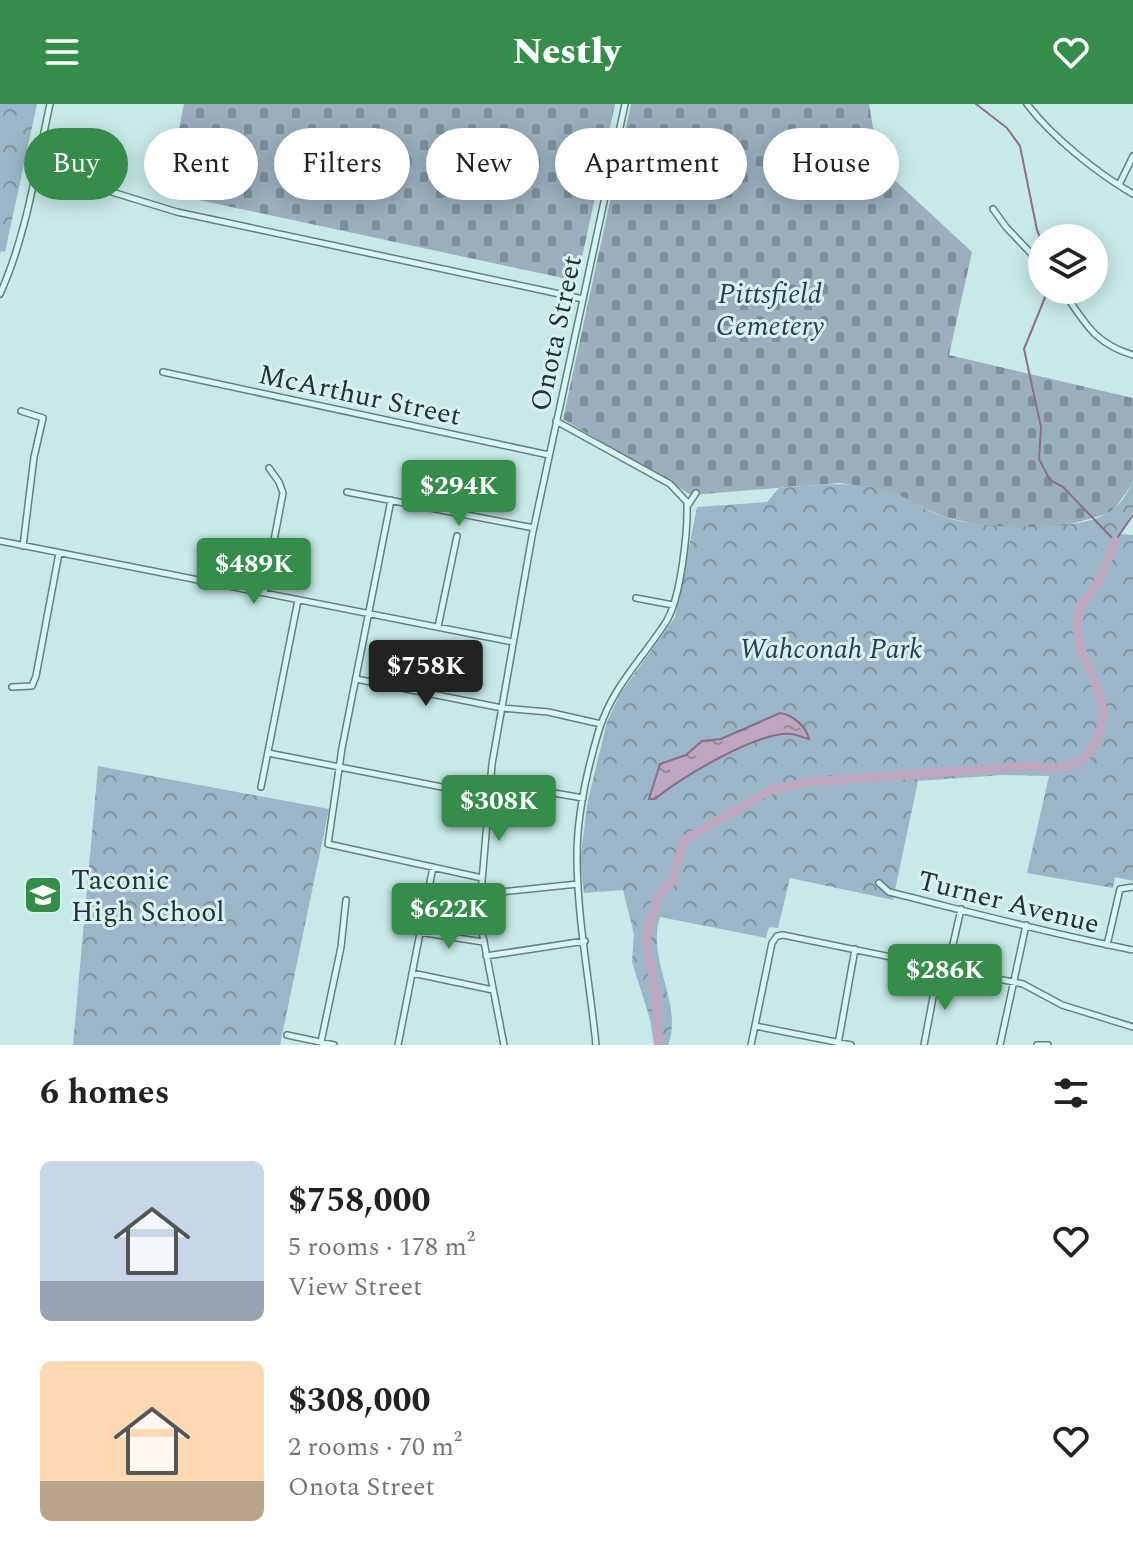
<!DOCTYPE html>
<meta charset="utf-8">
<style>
:root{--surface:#fff;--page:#f2f2f2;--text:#222;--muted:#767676;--accent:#348d49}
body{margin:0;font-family:Spectral,serif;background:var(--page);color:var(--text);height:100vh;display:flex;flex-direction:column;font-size:30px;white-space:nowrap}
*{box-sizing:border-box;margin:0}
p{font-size:26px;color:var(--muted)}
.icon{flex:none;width:44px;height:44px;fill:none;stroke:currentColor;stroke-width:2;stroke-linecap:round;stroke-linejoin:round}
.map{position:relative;height:941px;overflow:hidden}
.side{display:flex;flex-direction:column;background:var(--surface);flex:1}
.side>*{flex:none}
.guide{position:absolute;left:24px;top:24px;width:1086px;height:72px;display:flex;gap:16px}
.controls{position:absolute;left:1028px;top:120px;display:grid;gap:16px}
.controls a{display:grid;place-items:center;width:80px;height:80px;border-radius:50%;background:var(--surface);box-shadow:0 4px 20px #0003;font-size:40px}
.price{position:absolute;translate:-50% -68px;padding:0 18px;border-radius:8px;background:var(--accent);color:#fff;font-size:26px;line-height:52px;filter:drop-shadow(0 2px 4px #0008)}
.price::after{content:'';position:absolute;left:50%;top:48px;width:24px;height:18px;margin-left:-12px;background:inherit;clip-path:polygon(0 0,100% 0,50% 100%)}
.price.current{background:#222;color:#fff}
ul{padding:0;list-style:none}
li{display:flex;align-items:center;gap:24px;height:200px;padding:0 40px}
li span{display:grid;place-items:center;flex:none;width:224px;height:160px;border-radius:12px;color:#555}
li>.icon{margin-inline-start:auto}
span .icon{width:96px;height:96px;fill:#fffc;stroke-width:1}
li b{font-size:34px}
h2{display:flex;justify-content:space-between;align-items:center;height:96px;padding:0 40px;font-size:34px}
.chip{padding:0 28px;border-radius:36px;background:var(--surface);box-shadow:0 4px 20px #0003;font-size:28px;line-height:72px}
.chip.current{background:var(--accent);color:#fff}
header{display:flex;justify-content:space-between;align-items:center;height:104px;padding:0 40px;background:var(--accent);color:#fff;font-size:36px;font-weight:800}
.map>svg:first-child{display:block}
.cemetery{fill:url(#cemetery-stones)}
.park{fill:url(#park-crowns)}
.water{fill:url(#water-ripples);stroke:#8b6f8b;stroke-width:2}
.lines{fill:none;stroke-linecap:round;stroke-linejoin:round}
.stream{stroke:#8b6f8b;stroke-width:2}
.river{stroke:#bda7be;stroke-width:9}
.minor-casing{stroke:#5e847b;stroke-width:8}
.minor{stroke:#d9f5f4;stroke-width:5}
.labels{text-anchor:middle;stroke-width:6;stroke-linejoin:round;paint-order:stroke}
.park-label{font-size:28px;font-style:italic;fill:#293c50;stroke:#d5f2f1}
.street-label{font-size:28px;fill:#20352f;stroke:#d5f2f1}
.poi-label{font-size:28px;fill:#20352f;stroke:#d5f2f1;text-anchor:start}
</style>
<header><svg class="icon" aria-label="menu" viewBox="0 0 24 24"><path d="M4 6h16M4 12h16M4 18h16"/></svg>Nestly<svg class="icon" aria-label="heart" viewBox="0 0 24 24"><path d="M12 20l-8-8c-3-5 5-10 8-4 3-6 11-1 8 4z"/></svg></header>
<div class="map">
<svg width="1133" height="941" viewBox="0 0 1133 941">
<defs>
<pattern id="cemetery-stones" width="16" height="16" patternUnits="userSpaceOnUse" patternTransform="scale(2)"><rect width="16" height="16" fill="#9ab0bd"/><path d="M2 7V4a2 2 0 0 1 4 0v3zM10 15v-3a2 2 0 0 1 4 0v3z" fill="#7d909a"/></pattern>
<pattern id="park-crowns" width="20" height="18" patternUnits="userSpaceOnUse" patternTransform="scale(2)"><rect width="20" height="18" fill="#9bb7c7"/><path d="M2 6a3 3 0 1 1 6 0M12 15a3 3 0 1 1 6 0" fill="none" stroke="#7e96a2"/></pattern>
<pattern id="water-ripples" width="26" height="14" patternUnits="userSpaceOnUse" patternTransform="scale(2)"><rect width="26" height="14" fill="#bda7be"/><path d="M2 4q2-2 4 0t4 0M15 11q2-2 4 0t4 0" fill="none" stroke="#99899b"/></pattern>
</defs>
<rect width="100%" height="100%" fill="#c7eae8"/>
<path class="cemetery" d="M184 0H615L577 177 166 89Z
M631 0H869L878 54 888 70 972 148 949 251 1133 294V378L1116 403 1107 410 1060 423H989L944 413 885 386 840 379 691 391 563 315Z"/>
<path class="park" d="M0 0H37L5 148 1 147 0 150Z
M1133 378V408L1120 430 1133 431V777L1115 773 1113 784 1027 769 1049 672 1003 671 918 677 893 796 790 774 778 824 769 823 766 834 660 813C646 857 684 900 668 941H654L650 915 632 858 634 830 623 786 584 789 580 757 588 696 607 618 620 590 675 513 697 403 767 398 779 384C814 381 848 377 883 385 904 390 923 406 944 413 979 425 1089 431 1116 403 1123 397 1128 386 1133 378Z
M98 662 329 705 280 941H73Z"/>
<path class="water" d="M780 609C793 611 806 622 809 635 803 634 797 630 791 630 759 627 679 674 655 695H649L660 660 686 651 702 637 721 635Z"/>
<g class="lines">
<path class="stream" d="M976 0 1007 24 1020 42 1037 126 1042 138
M1048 186 1024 245 1041 323 1039 355 1050 376 1063 383 1115 437 1133 411"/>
<path class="river" d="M659 941 656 891 646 835 657 793 672 777 684 736 771 686 808 678 1030 662C1052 665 1077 667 1091 646 1125 597 1074 562 1077 518 1078 501 1087 495 1096 482 1104 468 1109 451 1115 437"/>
<defs>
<path id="minor" d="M1027 0C1052 33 1097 69 1133 90
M35 71 102 85 177 108 583 195
M1119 81 1133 52
M993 105 1006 123 1042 161
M1062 186C1085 218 1093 239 1133 251
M0 190C27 130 36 64 50 0
M163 268 549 351
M21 307 43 314 34 353 23 442
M556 317 670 380 687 398C688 427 681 494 666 518 642 555 613 582 599 626 587 666 577 710 577 752 577 815 590 879 596 941
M347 388 534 424
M391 396 342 644 328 740 482 774
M688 401 696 389
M0 437 513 538
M264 489 283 389 279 378 269 364
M636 494 673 501
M438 523 457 432
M356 575 502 604 548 608 601 620
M12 583 32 582 36 572 59 449
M268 649 488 692
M490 678 583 694
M261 683 298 496
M879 779 889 788C970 808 1051 830 1133 846
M481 790 578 780
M419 828 483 838
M1107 841 1120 785 1133 783
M486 852 585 837
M412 869 493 886
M755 922 851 941
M287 931 334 941
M321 938 341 843 346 796
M838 940 855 845
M398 941 433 763
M504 941 479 812 492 660 532 432 625 0
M751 941 772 839 777 832 783 831 1023 880 1062 901 1133 923
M924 941 937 872 949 858 961 805
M1000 941 1026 821
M1037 941H1048"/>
</defs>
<use href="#minor" class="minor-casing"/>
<use href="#minor" class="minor"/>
</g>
<defs>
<symbol id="school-square" viewBox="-11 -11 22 22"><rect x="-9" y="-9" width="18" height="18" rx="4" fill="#348d49" stroke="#d5f2f1"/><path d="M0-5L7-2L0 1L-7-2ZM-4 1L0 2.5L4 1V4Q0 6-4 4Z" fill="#fff"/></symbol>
</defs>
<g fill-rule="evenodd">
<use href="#school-square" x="21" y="769" width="44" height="44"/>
</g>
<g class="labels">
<g class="park-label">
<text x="770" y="199">Pittsfield<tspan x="770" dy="32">Cemetery</tspan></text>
<text x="831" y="554">Wahconah Park</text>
</g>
<g class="street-label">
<text transform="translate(555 229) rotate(-78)" y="10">Onota Street</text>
<text transform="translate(360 290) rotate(12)" y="10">McArthur Street</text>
<text transform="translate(1009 797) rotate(14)" y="10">Turner Avenue</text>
</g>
<g class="poi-label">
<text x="71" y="785">Taconic<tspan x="71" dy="32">High School</tspan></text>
</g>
</g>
</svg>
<div class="controls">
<a><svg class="icon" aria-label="layers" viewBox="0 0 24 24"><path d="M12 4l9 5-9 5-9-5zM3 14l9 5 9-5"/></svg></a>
</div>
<b class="price" style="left:459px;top:424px">$294K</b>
<b class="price" style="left:254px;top:502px">$489K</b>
<b class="price current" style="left:426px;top:604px">$758K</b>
<b class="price" style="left:499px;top:739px">$308K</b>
<b class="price" style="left:449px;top:847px">$622K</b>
<b class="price" style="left:945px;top:908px">$286K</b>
<div class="guide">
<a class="chip current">Buy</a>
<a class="chip">Rent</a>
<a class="chip">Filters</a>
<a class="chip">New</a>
<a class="chip">Apartment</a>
<a class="chip">House</a>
</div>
</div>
<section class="side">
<h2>6 homes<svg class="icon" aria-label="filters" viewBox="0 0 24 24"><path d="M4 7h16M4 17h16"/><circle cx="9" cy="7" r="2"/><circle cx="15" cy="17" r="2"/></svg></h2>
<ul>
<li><span style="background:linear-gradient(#c9d6e8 75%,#9aa5b1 0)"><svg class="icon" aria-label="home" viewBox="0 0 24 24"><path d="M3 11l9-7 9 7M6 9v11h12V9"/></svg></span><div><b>$758,000</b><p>5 rooms · 178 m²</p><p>View Street</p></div><svg class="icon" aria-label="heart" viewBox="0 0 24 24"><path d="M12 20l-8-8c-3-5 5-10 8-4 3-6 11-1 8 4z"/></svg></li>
<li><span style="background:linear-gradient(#ffd9b3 75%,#b9a48a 0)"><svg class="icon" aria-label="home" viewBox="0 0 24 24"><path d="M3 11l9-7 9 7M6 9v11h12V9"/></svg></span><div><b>$308,000</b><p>2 rooms · 70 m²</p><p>Onota Street</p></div><svg class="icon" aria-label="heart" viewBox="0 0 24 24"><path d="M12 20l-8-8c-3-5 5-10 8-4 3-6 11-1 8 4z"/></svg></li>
</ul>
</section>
